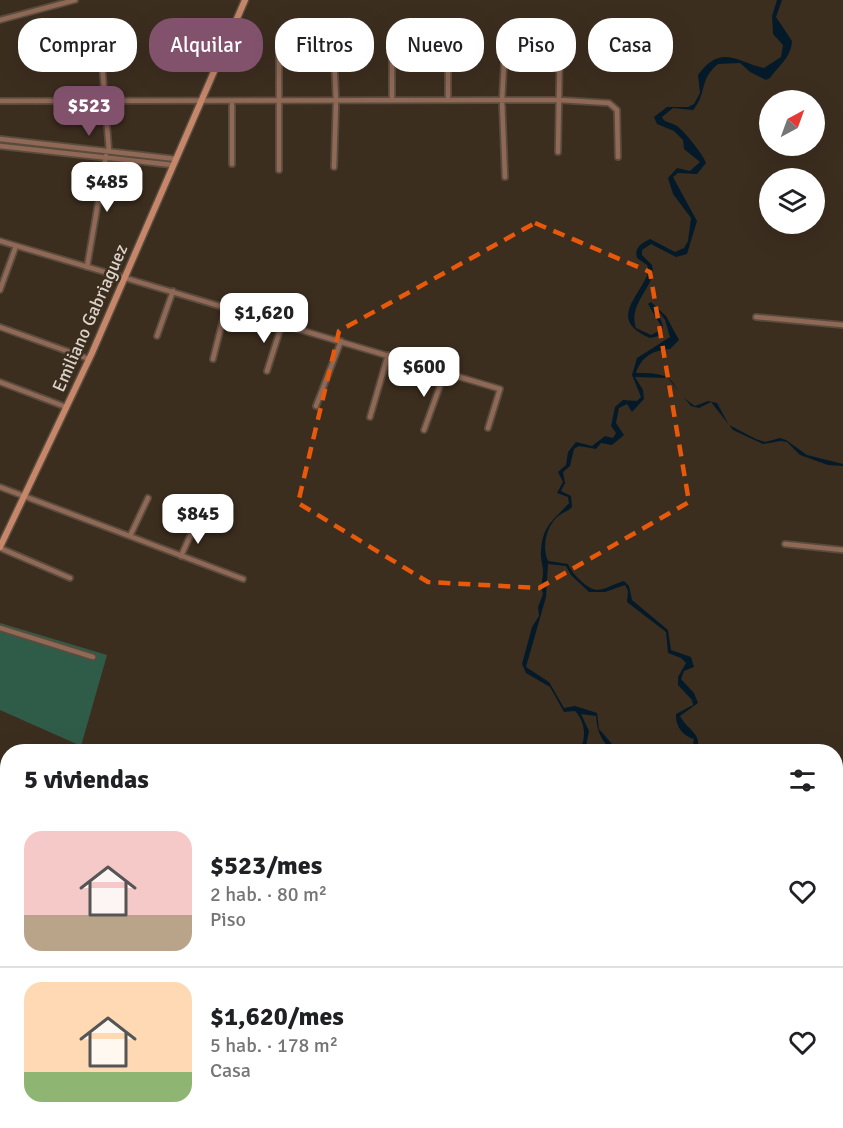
<!DOCTYPE html>
<html lang="es">
<meta charset="utf-8">
<style>
:root{--surface:#fff;--page:#f6f6f6;--text:#202124;--muted:#757577;--line:#e0e0e0;--accent:#82526d}
body{margin:0;font-family:Signika,sans-serif;background:var(--page);color:var(--text);height:100vh;display:flex;flex-direction:column;font-size:22px;white-space:nowrap}
*{box-sizing:border-box;margin:0}
p{font-size:20px;color:var(--muted)}
.icon{flex:none;width:33px;height:33px;fill:none;stroke:currentColor;stroke-width:2;stroke-linecap:round;stroke-linejoin:round}
.map{position:relative;flex:1;overflow:hidden}
.sheet{position:absolute;left:0px;top:744px;width:843px;height:384px;display:flex;flex-direction:column;background:var(--surface);border-radius:24px 24px 0 0;box-shadow:0 6px 24px #0002}
.sheet>*{flex:none}
.top-card{position:absolute;left:18px;top:18px;width:807px;height:54px;display:flex;gap:12px}
.needle{width:39px;rotate:41deg}
.buttons{position:absolute;left:759px;top:90px;display:grid;gap:12px}
.buttons a{display:grid;place-items:center;width:66px;height:66px;border-radius:50%;background:var(--surface);box-shadow:0 6px 24px #0002;font-size:30px}
.price{position:absolute;translate:-50% -51px;padding:0 14px;border-radius:12px;background:#fff;color:#222;font-size:20px;line-height:39px;filter:drop-shadow(0 2px 3px #0008)}
.price::after{content:'';position:absolute;left:50%;top:36px;width:18px;height:14px;margin-left:-9px;background:inherit;clip-path:polygon(0 0,100% 0,50% 100%)}
.price.selected{background:var(--accent);color:#fff}
ul{padding:0;list-style:none}
li{display:flex;align-items:center;gap:18px;height:150px;padding:0 24px}
li+li{border-top:2px solid var(--line)}
li span{display:grid;place-items:center;flex:none;width:168px;height:120px;border-radius:18px;color:#555}
li>.icon{margin-inline-start:auto}
span .icon{width:72px;height:72px;fill:#fffc;stroke-width:1}
li b{font-size:26px}
h2{display:flex;justify-content:space-between;align-items:center;height:72px;padding:0 24px;font-size:26px}
.chip{padding:0 21px;border-radius:24px;background:var(--surface);box-shadow:0 6px 24px #0002;font-size:21px;line-height:54px}
.chip.selected{background:var(--accent);color:#fff}
.map>svg:first-child{display:block}
.green{fill:#2f5c48}
.water{fill:#041a29}
.lines{fill:none;stroke-linecap:round;stroke-linejoin:round}
.street-casing{stroke:#594c3e;stroke-width:8}
.secondary-casing{stroke:#594c3e;stroke-width:9}
.street{stroke:#906856;stroke-width:4.5}
.secondary{stroke:#c58669;stroke-width:6}
.marked{fill:none;stroke:#e8590c;stroke-width:4.5;stroke-dasharray:12 8;stroke-linejoin:round}
.labels{text-anchor:middle;stroke-width:5;stroke-linejoin:round;paint-order:stroke}
.street-label{font-size:18px;fill:#dbd2c9;stroke:#3c2e1f}
</style>
<div class="map">
<svg width="843" height="1128" viewBox="0 0 843 1128">
<rect width="100%" height="100%" fill="#3c2e1f"/>
<path class="green" d="M0 623 107 655 81 746 0 710Z"/>
<path class="water" d="M777 0H782L776 17 792 41C791 58 779 65 770 78L766 80 750 72 740 63 718 64C699 79 707 94 693 110L673 108 662 117C664 123 671 122 677 126 685 132 703 154 706 163L697 174 678 173 673 177 697 221 687 254 676 257 651 244 642 250V255L652 265C658 285 627 303 636 328L651 335 659 331 661 326 648 304 651 302 666 316 679 340 670 349C653 350 641 357 636 373 684 372 665 386 695 406L708 401 717 403 729 425 756 439 765 442 780 438 786 440 807 455 843 464V466L828 465 800 455 787 442 781 441 763 444 733 430 711 402 699 408 691 406 668 378 635 377 643 390 644 399 632 412 627 404 619 408 616 423 624 435 612 445 601 443 596 449 579 446 574 449 570 466 563 472 565 483 561 491 571 496 572 507C567 512 561 513 556 518 546 528 542 548 548 561L568 564C571 571 574 574 580 580 599 598 603 587 624 581L629 586 632 600 668 630 671 650 691 657 694 667 684 671 681 679 694 693 698 703 680 716C687 730 704 734 696 751H692L694 739C683 736 675 726 676 714L693 705 692 700 678 685V677L686 663 681 658 668 653 666 632 627 602 628 591 625 585 605 592H589L571 575 566 566 548 564 546 597 526 667 549 682 564 708 575 706 597 713 599 729 612 744 614 751C602 743 597 732 596 716L581 714 589 731 585 751H580C586 737 586 723 575 711L564 712 550 687 526 673 522 664 532 627 539 616 538 607 543 594C540 584 543 581 543 571 543 565 540 558 541 552 542 525 554 520 569 503L568 497 557 493 563 482 558 472 566 465 568 452 576 442 592 446 605 436 613 438 616 433 611 426 615 407 623 400 637 401 641 397 632 375 637 358 670 337 665 320 657 309 663 326 659 336 650 338C607 320 639 298 649 271L647 265 637 258C634 247 642 243 650 239L675 252 684 248 688 241 691 218 673 194 668 178 677 168 690 171 700 162 684 149 683 140 674 131 657 124 654 117 667 107H688L694 104 700 93 698 75C721 43 737 62 764 68L781 57 783 45 773 34 772 16Z"/>
<g class="lines">
<defs>
<path id="street" d="M0 20 75 0
M333 32 336 101 334 167
M448 33V100
M279 36V170
M505 45 502 101 505 177
M101 51 109 151
M392 100V34
M0 101 560 100 609 103 617 110 618 157
M0 139 176 159
M0 146 173 165
M558 152 560 40
M232 164V102
M0 241 500 389 488 428
M87 267 106 156
M0 290 16 246
M756 317 843 325
M0 327 89 359
M157 336 173 291
M213 359 226 307
M267 371 282 324
M0 382 66 407
M316 406 341 341
M370 417 388 355
M424 430 445 372
M0 487 243 579
M130 536 148 498
M785 544 843 550
M0 548 70 578
M181 556 195 525
M0 628 93 657
M0 809 8 812"/>
<path id="secondary" d="M0 547 92 353 245 0
M0 1030 8 1048
M24 1128V1120"/>
</defs>
<use href="#street" class="street-casing"/>
<use href="#secondary" class="secondary-casing"/>
<use href="#street" class="street"/>
<use href="#secondary" class="secondary"/>
</g>
<path class="marked" d="M535 223 650 272 689 502 539 588 428 582 298 503 339 331Z"/>
<g class="labels">
<g class="street-label">
<text transform="translate(90 318) rotate(-66)" y="6">Emiliano Gabriaguez</text>
</g>
</g>
</svg>
<div class="buttons">
<a><svg class="needle" viewBox="-14 -14 28 28"><path d="M0-13l5 13h-10z" fill="#e53935"/><path d="M0 13l5-13h-10z" fill="#757577"/></svg></a>
<a><svg class="icon" aria-label="layers" viewBox="0 0 24 24"><path d="M12 4l9 5-9 5-9-5zM3 14l9 5 9-5"/></svg></a>
</div>
<b class="price selected" style="left:89px;top:137px">$523</b>
<b class="price" style="left:107px;top:213px">$485</b>
<b class="price" style="left:264px;top:344px">$1,620</b>
<b class="price" style="left:424px;top:398px">$600</b>
<b class="price" style="left:198px;top:545px">$845</b>
<div class="top-card">
<a class="chip">Comprar</a>
<a class="chip selected">Alquilar</a>
<a class="chip">Filtros</a>
<a class="chip">Nuevo</a>
<a class="chip">Piso</a>
<a class="chip">Casa</a>
</div>
<section class="sheet">
<h2>5 viviendas<svg class="icon" aria-label="filters" viewBox="0 0 24 24"><path d="M4 7h16M4 17h16"/><circle cx="9" cy="7" r="2"/><circle cx="15" cy="17" r="2"/></svg></h2>
<ul>
<li><span style="background:linear-gradient(#f6c9c9 70%,#b9a48a 0)"><svg class="icon" aria-label="home" viewBox="0 0 24 24"><path d="M3 11l9-7 9 7M6 9v11h12V9"/></svg></span><div><b>$523/mes</b><p>2 hab. · 80 m²</p><p>Piso</p></div><svg class="icon" aria-label="heart" viewBox="0 0 24 24"><path d="M12 20l-8-8c-3-5 5-10 8-4 3-6 11-1 8 4z"/></svg></li>
<li><span style="background:linear-gradient(#ffd9b3 75%,#8fb573 0)"><svg class="icon" aria-label="home" viewBox="0 0 24 24"><path d="M3 11l9-7 9 7M6 9v11h12V9"/></svg></span><div><b>$1,620/mes</b><p>5 hab. · 178 m²</p><p>Casa</p></div><svg class="icon" aria-label="heart" viewBox="0 0 24 24"><path d="M12 20l-8-8c-3-5 5-10 8-4 3-6 11-1 8 4z"/></svg></li>
</ul>
</section>
</div>
